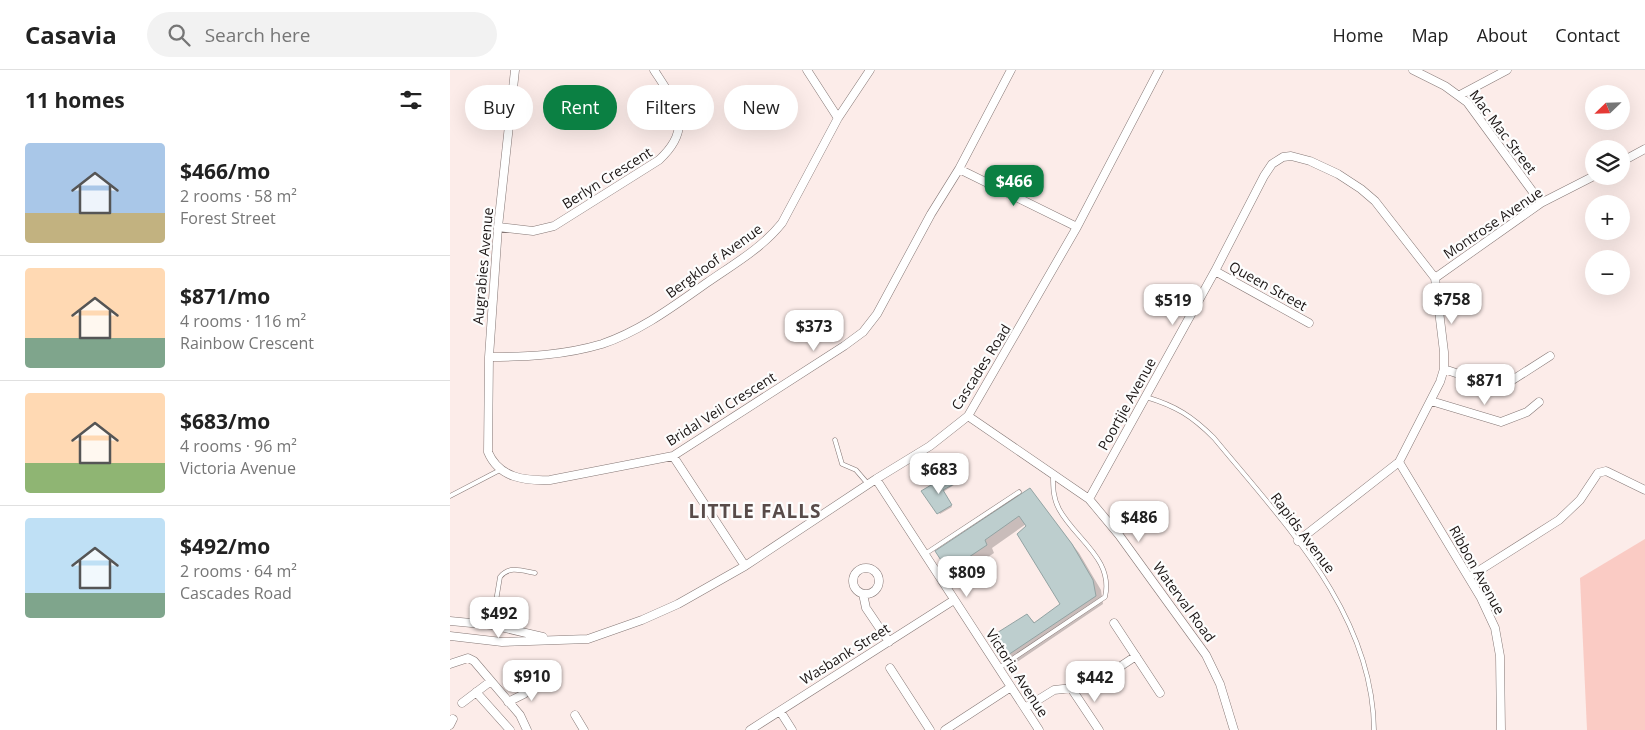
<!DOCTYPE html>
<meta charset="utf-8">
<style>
:root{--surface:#fff;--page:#f2f2f2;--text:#222;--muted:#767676;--line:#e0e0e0;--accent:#0b8043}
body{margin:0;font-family:"Open Sans",sans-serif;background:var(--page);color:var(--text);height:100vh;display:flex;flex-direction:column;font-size:19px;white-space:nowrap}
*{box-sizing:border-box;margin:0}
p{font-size:16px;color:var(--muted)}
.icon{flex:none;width:28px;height:28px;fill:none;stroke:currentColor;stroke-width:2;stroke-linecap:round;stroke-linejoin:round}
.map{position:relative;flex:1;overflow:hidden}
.side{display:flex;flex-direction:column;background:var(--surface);width:450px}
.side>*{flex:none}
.hud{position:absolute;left:15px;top:15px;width:475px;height:45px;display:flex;gap:10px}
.needle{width:32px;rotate:247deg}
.buttons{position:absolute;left:1135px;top:15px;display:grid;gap:10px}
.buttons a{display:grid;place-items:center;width:45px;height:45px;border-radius:50%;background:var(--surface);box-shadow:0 5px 20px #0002;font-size:25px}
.price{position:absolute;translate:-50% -42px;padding:0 11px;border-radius:10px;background:#fff;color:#222;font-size:16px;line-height:32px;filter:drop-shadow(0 1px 2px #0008)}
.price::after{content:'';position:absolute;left:50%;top:30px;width:15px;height:11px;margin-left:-8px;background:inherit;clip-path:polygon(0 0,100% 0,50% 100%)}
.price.active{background:var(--accent);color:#fff}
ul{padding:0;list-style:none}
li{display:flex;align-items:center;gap:15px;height:125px;padding:0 25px}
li+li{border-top:1px solid var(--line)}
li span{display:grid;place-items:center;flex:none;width:140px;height:100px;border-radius:5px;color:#555}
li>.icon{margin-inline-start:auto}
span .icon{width:60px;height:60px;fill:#fffc;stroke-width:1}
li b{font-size:21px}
h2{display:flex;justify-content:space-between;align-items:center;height:60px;padding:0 25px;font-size:21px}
.tag{padding:0 18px;border-radius:22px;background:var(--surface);box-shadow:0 5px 20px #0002;font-size:18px;line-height:45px}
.tag.active{background:var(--accent);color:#fff}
header{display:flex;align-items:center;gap:30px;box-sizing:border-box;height:70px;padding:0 25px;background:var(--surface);border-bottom:1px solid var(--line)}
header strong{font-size:24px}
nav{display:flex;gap:28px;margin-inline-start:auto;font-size:18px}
.search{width:350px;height:45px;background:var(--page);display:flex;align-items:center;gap:12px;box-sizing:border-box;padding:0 18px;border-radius:28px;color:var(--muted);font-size:19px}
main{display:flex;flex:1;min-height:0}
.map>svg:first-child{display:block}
.green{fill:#facbc4}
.shadow{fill:#0003}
.building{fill:#bdcece;stroke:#93a3a3}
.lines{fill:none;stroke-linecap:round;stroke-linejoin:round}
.service-casing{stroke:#857775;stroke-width:5}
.minor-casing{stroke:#857775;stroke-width:9}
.service{stroke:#fff;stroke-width:4}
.minor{stroke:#fff;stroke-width:8}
.labels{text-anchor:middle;stroke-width:4.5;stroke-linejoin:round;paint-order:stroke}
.street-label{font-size:14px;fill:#1b1514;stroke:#fdfdfd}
.district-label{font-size:19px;font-weight:bold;letter-spacing:1px;fill:#584b49;stroke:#fdfdfd}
</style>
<header>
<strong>Casavia</strong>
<div class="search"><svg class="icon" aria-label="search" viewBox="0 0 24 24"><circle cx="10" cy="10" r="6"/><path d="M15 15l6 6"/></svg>Search here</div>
<nav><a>Home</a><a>Map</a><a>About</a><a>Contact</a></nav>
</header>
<main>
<section class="side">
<h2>11 homes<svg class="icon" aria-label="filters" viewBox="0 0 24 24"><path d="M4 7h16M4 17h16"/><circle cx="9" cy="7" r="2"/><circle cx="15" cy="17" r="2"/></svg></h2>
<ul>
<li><span style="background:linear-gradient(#a9c7e8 70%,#c2b280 0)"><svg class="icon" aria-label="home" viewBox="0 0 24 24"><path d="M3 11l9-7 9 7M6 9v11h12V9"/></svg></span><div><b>$466/mo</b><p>2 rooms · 58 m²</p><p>Forest Street</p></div></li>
<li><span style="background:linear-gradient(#ffd9b3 70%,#7fa58c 0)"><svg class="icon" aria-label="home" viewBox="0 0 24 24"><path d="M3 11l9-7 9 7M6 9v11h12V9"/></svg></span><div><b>$871/mo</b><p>4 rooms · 116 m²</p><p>Rainbow Crescent</p></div></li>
<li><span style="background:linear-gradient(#ffd9b3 70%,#8fb573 0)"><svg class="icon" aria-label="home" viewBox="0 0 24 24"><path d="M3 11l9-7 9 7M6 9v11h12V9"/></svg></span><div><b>$683/mo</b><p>4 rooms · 96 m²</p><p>Victoria Avenue</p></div></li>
<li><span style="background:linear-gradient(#bfe0f5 75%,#7fa58c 0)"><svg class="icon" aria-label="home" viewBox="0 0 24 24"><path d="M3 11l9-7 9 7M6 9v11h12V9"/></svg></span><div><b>$492/mo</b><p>2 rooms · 64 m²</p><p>Cascades Road</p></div></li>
</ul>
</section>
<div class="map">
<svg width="1195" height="660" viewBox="0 0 1195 660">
<rect width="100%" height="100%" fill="#fcece9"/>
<path class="green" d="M1195 469V660H1137L1130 508Z"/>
<path class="shadow" d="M500 408 504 415 493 422 502 437 490 444 472 421Z
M580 420 629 483 651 520 653 534 564 594 556 586 544 566 577 545 585 553 612 534 576 454 542 478 544 483 507 508 499 500Z"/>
<path class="building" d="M498 405 504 414 493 420 502 435 487 444 471 421Z
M580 418 622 474 643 510 646 526 555 587 542 566 577 544 584 553 610 534 567 464 576 456 569 446 535 470 537 475 498 501 485 481Z"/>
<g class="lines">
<defs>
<path id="service" d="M696 327C726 336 742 346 764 368 834 453 923 543 924 660
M385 370 392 394 406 400 418 414
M0 426 50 400
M475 484 569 422
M42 555 50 507C59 495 73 501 85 503
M549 598 655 527C664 489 625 469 609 439 603 428 603 417 603 405"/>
<path id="minor" d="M65 0 48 157 39 287 38 382C49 408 75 411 100 410L223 386 394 276 413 262 427 244 481 144 509 99 561 0
M357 0 388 48
M963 0 995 16 1017 32 1091 133
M1010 25 1057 0
M1171 92 1195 79
M509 99 627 157
M48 157 83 161 104 156 209 90C245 57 226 34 204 0
M765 201 859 253
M985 208 1091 133 1144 106
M39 287C78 287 115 285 152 274 191 261 225 235 258 212 284 194 312 178 332 153L388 48 420 0
M994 299 1050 318 1100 286
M981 331 1051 352 1077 342 1089 332
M518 346 639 429 669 465 756 585 770 614 784 660
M223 386 295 496
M949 392 1031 528 1045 558 1050 586 1051 660
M426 409 589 660
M639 429 765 201 814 106 822 94 833 87 841 86 860 91 888 104 911 119 925 131 985 208 994 282V299L990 312 949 392 848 471
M403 511a13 13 0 1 1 26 0a13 13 0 1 1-26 0Z
M1019 507 1109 450 1130 430 1148 403 1156 401 1195 420
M413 524 416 538 439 572
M0 551 42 555 93 567
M664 553 710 623
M0 566 52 572 138 569 192 550 228 534 295 496 426 409 480 376 518 346 627 157 709 0
M0 594 18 588 24 591 70 645 77 660
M440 598 480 660
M621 618 649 660
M26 622 60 660
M58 632 74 624 90 608 98 607
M12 633 41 611
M575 638 604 620 641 616 686 586
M330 641 342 660
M125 645 134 660
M0 655 3 649
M300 660 504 530
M495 660 561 617"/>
</defs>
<use href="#service" class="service-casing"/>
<use href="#minor" class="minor-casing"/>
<use href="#service" class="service"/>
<use href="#minor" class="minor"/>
</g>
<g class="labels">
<g class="street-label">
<text transform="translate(1053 62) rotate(53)" y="5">Mac Mac Street</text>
<text transform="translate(157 108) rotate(-32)" y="5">Berlyn Crescent</text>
<text transform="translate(1043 153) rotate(-34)" y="5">Montrose Avenue</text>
<text transform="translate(264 191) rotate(-36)" y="5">Bergkloof Avenue</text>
<text transform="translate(33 196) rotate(-85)" y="5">Augrabies Avenue</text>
<text transform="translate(818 216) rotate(29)" y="5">Queen Street</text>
<text transform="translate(531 297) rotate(-58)" y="5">Cascades Road</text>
<text transform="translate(677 334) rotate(-61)" y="5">Poortjie Avenue</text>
<text transform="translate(271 339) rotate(-32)" y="5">Bridal Veil Crescent</text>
<text transform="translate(853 463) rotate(53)" y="5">Rapids Avenue</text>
<text transform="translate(1027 500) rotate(61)" y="5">Ribbon Avenue</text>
<text transform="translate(734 532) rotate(54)" y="5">Waterval Road</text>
<text transform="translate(395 584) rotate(-32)" y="5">Wasbank Street</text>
<text transform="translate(567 603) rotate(57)" y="5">Victoria Avenue</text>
</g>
<g class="district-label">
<text x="305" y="448">LITTLE FALLS</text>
</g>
</g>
</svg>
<div class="buttons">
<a><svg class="needle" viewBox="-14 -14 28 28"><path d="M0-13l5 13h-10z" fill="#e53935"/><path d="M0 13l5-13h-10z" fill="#767676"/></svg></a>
<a><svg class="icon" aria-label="layers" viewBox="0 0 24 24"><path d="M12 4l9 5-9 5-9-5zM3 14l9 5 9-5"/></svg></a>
<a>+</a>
<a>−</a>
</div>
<b class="price active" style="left:564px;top:137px">$466</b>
<b class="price" style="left:1002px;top:255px">$758</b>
<b class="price" style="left:723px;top:256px">$519</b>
<b class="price" style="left:364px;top:282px">$373</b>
<b class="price" style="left:1035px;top:336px">$871</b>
<b class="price" style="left:489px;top:425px">$683</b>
<b class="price" style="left:689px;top:473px">$486</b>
<b class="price" style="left:517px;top:528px">$809</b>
<b class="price" style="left:49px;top:569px">$492</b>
<b class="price" style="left:82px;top:632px">$910</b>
<b class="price" style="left:645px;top:633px">$442</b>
<div class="hud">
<a class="tag">Buy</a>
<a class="tag active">Rent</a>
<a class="tag">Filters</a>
<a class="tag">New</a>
</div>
</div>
</main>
